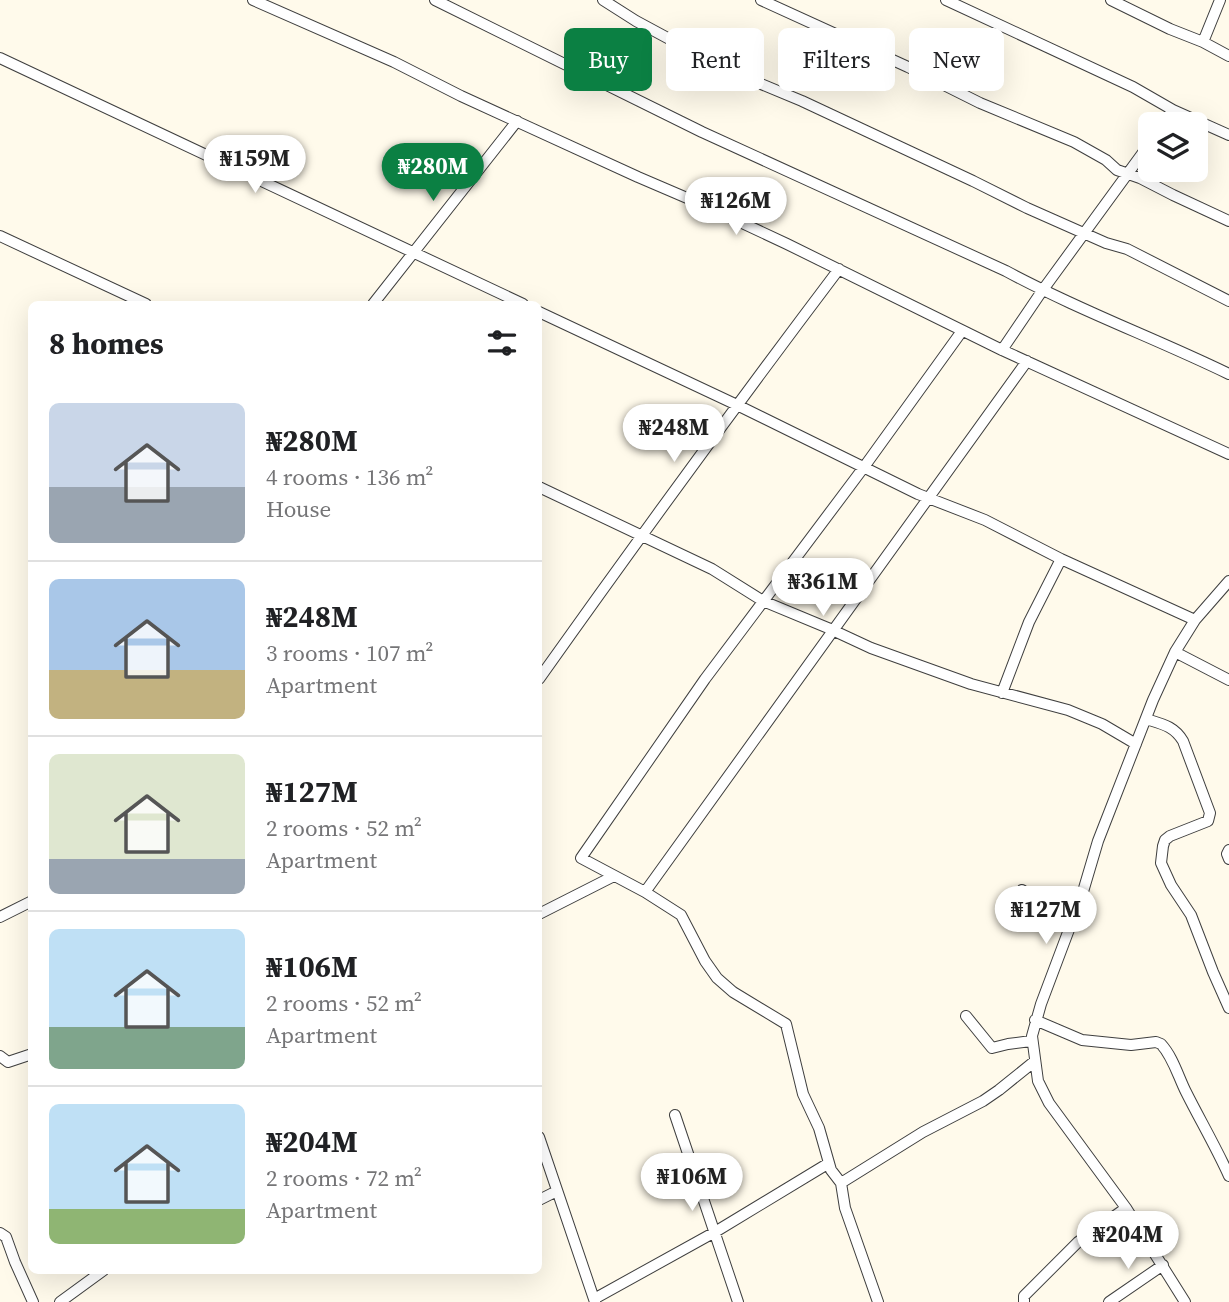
<!DOCTYPE html>
<meta charset="utf-8">
<style>
:root{--surface:#fff;--page:#f2f2f2;--text:#202124;--muted:#757577;--line:#e0e0e0;--accent:#0b8043}
body{margin:0;font-family:"Source Serif 4",serif;background:var(--page);color:var(--text);height:100vh;display:flex;flex-direction:column;font-size:26px;white-space:nowrap}
*{box-sizing:border-box;margin:0}
p{font-size:23px;color:var(--muted)}
.icon{flex:none;width:38px;height:38px;fill:none;stroke:currentColor;stroke-width:2;stroke-linecap:round;stroke-linejoin:round}
.map{position:relative;flex:1;overflow:hidden}
.details{position:absolute;left:28px;top:301px;width:514px;height:973px;display:flex;flex-direction:column;background:var(--surface);border-radius:10px;box-shadow:0 7px 28px #0002}
.details>*{flex:none}
.hud{position:absolute;left:564px;top:28px;width:560px;height:63px;display:flex;gap:14px}
.tools{position:absolute;left:1138px;top:112px;display:grid;gap:14px}
.tools a{display:grid;place-items:center;width:70px;height:70px;border-radius:10px;background:var(--surface);box-shadow:0 7px 28px #0002;font-size:35px}
.price{position:absolute;translate:-50% -60px;padding:0 16px;border-radius:24px;background:#fff;color:#222;font-size:23px;line-height:46px;filter:drop-shadow(0 2px 4px #0008)}
.price::after{content:'';position:absolute;left:50%;top:42px;width:21px;height:16px;margin-left:-10px;background:inherit;clip-path:polygon(0 0,100% 0,50% 100%)}
.price.selected{background:var(--accent);color:#fff}
ul{padding:0;list-style:none}
li{display:flex;align-items:center;gap:21px;height:175px;padding:0 21px}
li+li{border-top:2px solid var(--line)}
li span{display:grid;place-items:center;flex:none;width:196px;height:140px;border-radius:10px;color:#555}
li>.icon{margin-inline-start:auto}
span .icon{width:84px;height:84px;fill:#fffc;stroke-width:1}
li b{font-size:30px}
h2{display:flex;justify-content:space-between;align-items:center;height:84px;padding:0 21px;font-size:30px}
.chip{padding:0 24px;border-radius:10px;background:var(--surface);box-shadow:0 7px 28px #0002;font-size:24px;line-height:63px}
.chip.selected{background:var(--accent);color:#fff}
.map>svg:first-child{display:block}
.lines{fill:none;stroke-linecap:round;stroke-linejoin:round}
.minor-casing{stroke:#3f3f3f;stroke-width:12}
.minor{stroke:#fff;stroke-width:10}
</style>
<div class="map">
<svg width="1229" height="1302" viewBox="0 0 1229 1302">
<rect width="100%" height="100%" fill="#fffaeb"/>
<g class="lines">
<defs>
<path id="minor" d="M253 0 394 62 461 96 638 177 708 207 787 244 1002 350 1229 454
M435 0 702 132 1006 271C1078 310 1155 338 1229 374
M603 0 636 21 725 69 802 101 973 181 1027 208 1106 243 1127 249 1229 301
M761 0 908 67 980 103 1074 142 1106 160 1117 170 1140 178 1173 195 1229 221
M946 0 1133 87 1173 110 1229 135
M1111 0 1170 29 1203 42 1229 56
M1203 42 1220 0
M0 58 523 304
M1163 124 1173 110
M0 236 146 304
M373 304 517 121
M539 312 737 405 918 494 985 520 1061 559 1195 620
M1002 350 1042 291 1150 143
M539 487 712 569 763 601 828 628 871 648 971 684 1068 710 1102 724 1136 744
M1175 652 1229 680
M539 679C637 541 737 404 839 269
M1002 693 1029 622 1061 559
M1146 719C1162 724 1174 726 1183 741L1210 813 1208 821 1170 836 1165 840 1163 846 1161 863 1171 885 1191 915 1213 972 1229 1008
M1229 850 1227 854 1229 859
M1022 890 1071 924
M645 892 1027 361
M539 914 614 876
M0 917 32 901
M966 1016 992 1048 1008 1044 1031 1041
M1035 1020 1082 1040 1131 1045 1156 1042 1161 1044C1173 1057 1178 1076 1186 1092 1200 1120 1216 1147 1229 1176
M0 1056 8 1062 32 1054
M675 1115 738 1302
M539 1137 595 1302
M841 1183 923 1132 983 1101 999 1090 1035 1061
M539 1200 557 1191
M0 1233 6 1237 15 1262 33 1302
M594 1299 715 1232 829 1163
M60 1302 104 1270
M878 1302 845 1208 841 1183 831 1170 819 1128 803 1094 786 1024 733 992 717 978 705 961 681 915 645 892 581 858 705 679 864 467 962 331
M1024 1302V1296L1078 1242 1126 1208
M1109 1302 1163 1265
M1185 1302 1126 1208 1049 1103 1038 1081 1032 1036 1041 1004 1082 895 1098 841 1153 700 1175 652 1195 620 1229 581"/>
</defs>
<use href="#minor" class="minor-casing"/>
<use href="#minor" class="minor"/>
</g>
</svg>
<div class="tools">
<a><svg class="icon" aria-label="layers" viewBox="0 0 24 24"><path d="M12 4l9 5-9 5-9-5zM3 14l9 5 9-5"/></svg></a>
</div>
<b class="price" style="left:255px;top:195px">₦159M</b>
<b class="price selected" style="left:433px;top:203px">₦280M</b>
<b class="price" style="left:736px;top:237px">₦126M</b>
<b class="price" style="left:674px;top:464px">₦248M</b>
<b class="price" style="left:823px;top:618px">₦361M</b>
<b class="price" style="left:1046px;top:946px">₦127M</b>
<b class="price" style="left:692px;top:1213px">₦106M</b>
<b class="price" style="left:1128px;top:1271px">₦204M</b>
<div class="hud">
<a class="chip selected">Buy</a>
<a class="chip">Rent</a>
<a class="chip">Filters</a>
<a class="chip">New</a>
</div>
<section class="details">
<h2>8 homes<svg class="icon" aria-label="filters" viewBox="0 0 24 24"><path d="M4 7h16M4 17h16"/><circle cx="9" cy="7" r="2"/><circle cx="15" cy="17" r="2"/></svg></h2>
<ul>
<li><span style="background:linear-gradient(#c9d6e8 60%,#9aa5b1 0)"><svg class="icon" aria-label="home" viewBox="0 0 24 24"><path d="M3 11l9-7 9 7M6 9v11h12V9"/></svg></span><div><b>₦280M</b><p>4 rooms · 136 m²</p><p>House</p></div></li>
<li><span style="background:linear-gradient(#a9c7e8 65%,#c2b280 0)"><svg class="icon" aria-label="home" viewBox="0 0 24 24"><path d="M3 11l9-7 9 7M6 9v11h12V9"/></svg></span><div><b>₦248M</b><p>3 rooms · 107 m²</p><p>Apartment</p></div></li>
<li><span style="background:linear-gradient(#dfe7d0 75%,#9aa5b1 0)"><svg class="icon" aria-label="home" viewBox="0 0 24 24"><path d="M3 11l9-7 9 7M6 9v11h12V9"/></svg></span><div><b>₦127M</b><p>2 rooms · 52 m²</p><p>Apartment</p></div></li>
<li><span style="background:linear-gradient(#bfe0f5 70%,#7fa58c 0)"><svg class="icon" aria-label="home" viewBox="0 0 24 24"><path d="M3 11l9-7 9 7M6 9v11h12V9"/></svg></span><div><b>₦106M</b><p>2 rooms · 52 m²</p><p>Apartment</p></div></li>
<li><span style="background:linear-gradient(#bfe0f5 75%,#8fb573 0)"><svg class="icon" aria-label="home" viewBox="0 0 24 24"><path d="M3 11l9-7 9 7M6 9v11h12V9"/></svg></span><div><b>₦204M</b><p>2 rooms · 72 m²</p><p>Apartment</p></div></li>
</ul>
</section>
</div>
